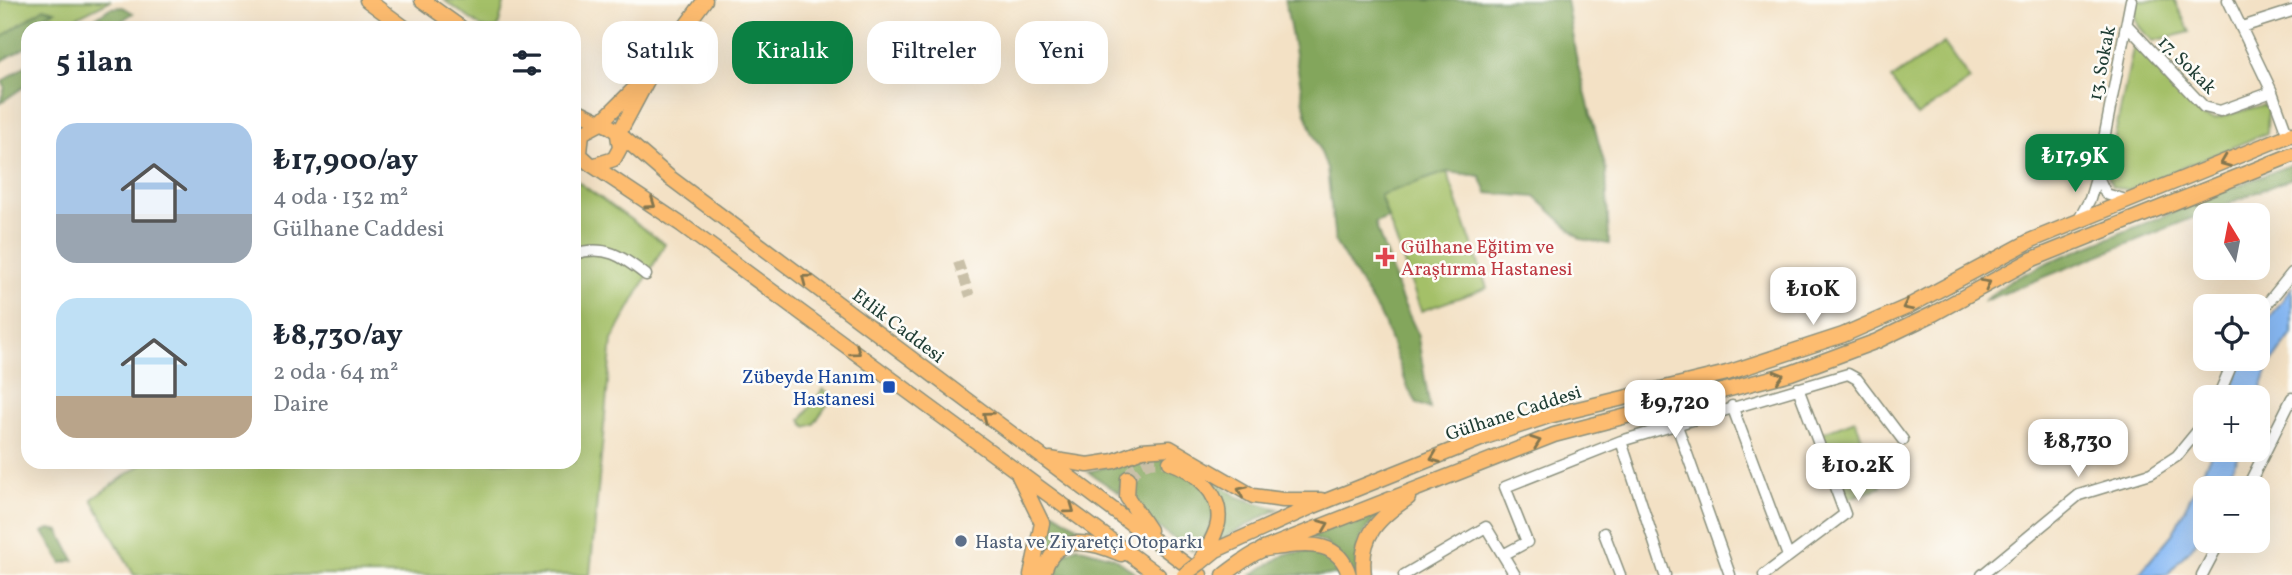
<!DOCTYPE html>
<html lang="tr">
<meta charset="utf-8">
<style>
:root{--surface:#fff;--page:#f6f6f7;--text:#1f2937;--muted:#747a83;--accent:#0b8043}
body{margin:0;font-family:Vollkorn,serif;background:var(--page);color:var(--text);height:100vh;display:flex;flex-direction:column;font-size:26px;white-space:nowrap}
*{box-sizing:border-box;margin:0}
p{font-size:23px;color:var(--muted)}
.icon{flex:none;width:38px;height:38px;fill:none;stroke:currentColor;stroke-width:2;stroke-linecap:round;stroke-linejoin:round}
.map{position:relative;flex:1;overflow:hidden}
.drawer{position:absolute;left:21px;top:21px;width:560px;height:448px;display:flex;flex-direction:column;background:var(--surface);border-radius:21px;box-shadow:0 7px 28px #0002}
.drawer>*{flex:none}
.top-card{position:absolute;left:602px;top:21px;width:665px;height:63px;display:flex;gap:14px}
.needle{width:46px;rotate:350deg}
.tools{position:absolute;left:2193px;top:203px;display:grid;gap:14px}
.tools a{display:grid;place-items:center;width:77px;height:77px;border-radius:14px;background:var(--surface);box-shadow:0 7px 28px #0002;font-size:35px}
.price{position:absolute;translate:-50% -60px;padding:0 16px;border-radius:14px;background:#fff;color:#222;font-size:23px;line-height:46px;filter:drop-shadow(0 2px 4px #0008)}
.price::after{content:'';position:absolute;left:50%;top:42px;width:21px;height:16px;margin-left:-10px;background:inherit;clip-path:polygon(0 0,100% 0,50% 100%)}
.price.on{background:var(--accent);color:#fff}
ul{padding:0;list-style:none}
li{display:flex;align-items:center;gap:21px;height:175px;padding:0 35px}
li span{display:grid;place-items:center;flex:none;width:196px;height:140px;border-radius:21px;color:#555}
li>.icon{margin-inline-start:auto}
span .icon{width:84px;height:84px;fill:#fffc;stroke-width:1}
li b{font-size:30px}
h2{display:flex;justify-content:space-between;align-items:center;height:84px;padding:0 35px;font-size:30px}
.pill{padding:0 24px;border-radius:21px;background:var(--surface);box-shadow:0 7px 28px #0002;font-size:24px;line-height:63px}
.pill.on{background:var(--accent);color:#fff}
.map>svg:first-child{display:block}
.green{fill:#a4c067;stroke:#627e4e;stroke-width:2}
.forest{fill:#83a65c;stroke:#517248;stroke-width:2}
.water{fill:#88b9f4;stroke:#547b94;stroke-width:2}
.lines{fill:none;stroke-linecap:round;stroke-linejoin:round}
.minor-tunnel{stroke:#c9c0a8;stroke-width:10;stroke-dasharray:10 5;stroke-linecap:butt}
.major-tunnel{stroke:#c9c0a8;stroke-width:14;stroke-dasharray:14 7;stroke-linecap:butt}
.minor-casing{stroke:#898f7c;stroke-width:13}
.major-casing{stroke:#898f7c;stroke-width:17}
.minor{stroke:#fff;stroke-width:10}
.major{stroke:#fdbc70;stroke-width:14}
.major-bridge-casing{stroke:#898f7c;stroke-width:17;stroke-linecap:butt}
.major-bridge{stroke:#fdbc70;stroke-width:14}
.oneway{stroke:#83764f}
.health-dot{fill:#e0444e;stroke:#fdfcf7;stroke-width:2.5}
.transit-dot{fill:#1a4fb4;stroke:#fdfcf7;stroke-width:2.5}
.service-dot{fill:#5c6f8a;stroke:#fdfcf7;stroke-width:2.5}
.labels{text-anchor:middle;stroke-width:5;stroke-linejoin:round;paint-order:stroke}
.street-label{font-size:19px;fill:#1f3d34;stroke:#fdfcf7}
.health-label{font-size:19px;fill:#be3a42;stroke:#fdfcf7;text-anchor:start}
.transit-label{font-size:19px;fill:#164399;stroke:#fdfcf7;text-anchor:end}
.service-label{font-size:19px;fill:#4e5e75;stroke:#fdfcf7;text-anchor:start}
</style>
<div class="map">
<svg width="2292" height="575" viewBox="0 0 2292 575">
<rect width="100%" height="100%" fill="#fdfcf7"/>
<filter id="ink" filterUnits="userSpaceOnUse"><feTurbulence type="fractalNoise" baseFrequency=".0143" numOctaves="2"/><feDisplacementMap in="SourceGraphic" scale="14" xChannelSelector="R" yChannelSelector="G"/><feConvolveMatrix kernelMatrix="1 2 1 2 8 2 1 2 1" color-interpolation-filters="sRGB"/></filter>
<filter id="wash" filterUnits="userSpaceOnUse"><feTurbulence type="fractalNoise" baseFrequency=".00686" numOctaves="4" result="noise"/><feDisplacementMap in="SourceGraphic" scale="28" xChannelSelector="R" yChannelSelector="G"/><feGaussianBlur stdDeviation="1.57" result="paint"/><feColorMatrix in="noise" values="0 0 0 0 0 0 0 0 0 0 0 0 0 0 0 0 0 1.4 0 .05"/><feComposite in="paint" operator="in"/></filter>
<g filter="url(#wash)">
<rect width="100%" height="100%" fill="#f3e1c5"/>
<path class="green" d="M0 0H111L55 28H28V39L0 49Z
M444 0H505L498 28H483Z
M2136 0H2174L2190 32 2153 41C2138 27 2131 21 2136 0Z
M1944 43 1970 80 1917 116 1891 79Z
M2134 44 2201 116 2214 119 2263 105 2268 107 2267 133 2128 190 2112 186 2107 174Z
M1447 172 1487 288 1421 311 1380 195Z
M574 179 665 244 612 340 590 575H134L92 499 145 462H574Z
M823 389 833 396 814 424 806 427 801 420Z
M1855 420 1881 487 1844 500 1818 434Z"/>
<path class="forest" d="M1285 0H1566L1577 62 1606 170 1609 244 1581 239 1535 197 1487 193 1480 176 1447 172 1380 195 1388 218 1375 223 1401 298 1417 332 1430 409 1417 403 1408 388 1383 320 1335 242 1327 168 1306 114Z
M123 7 133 13 111 28H81L110 8Z
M44 8 55 11 34 21V28H28V46L0 62V38Z
M28 64V84L0 103 5 87 2 82Z
M2292 164V178L1982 302 2010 281 2049 262Z
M1159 452 1187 460 1238 497 1278 509 1216 542C1230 497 1212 476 1171 459L1169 466C1214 473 1229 522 1192 551 1170 534 1124 513 1131 480L1124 477 1119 493 1088 472Z
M1402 498C1373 519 1349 536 1359 575H1353L1326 543 1309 537Z
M1040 503 1094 537H1078L1036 575 1045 517Z
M49 529 59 531 74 560 62 563 43 532Z
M1077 547 1113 557 1138 575H1049L1060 556Z
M1308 551 1325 554 1341 575H1251L1286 554Z"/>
<path class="water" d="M2292 287V334L2268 368 2258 398 2230 397 2241 362 2243 359H2258V334Z
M2213 450H2240L2224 488H2205V524L2194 544 2167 575H2138L2173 533Z"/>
</g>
<g filter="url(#ink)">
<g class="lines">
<path class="minor-tunnel" d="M958 262 970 296"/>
<path class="major-tunnel" d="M1128 478C1137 462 1152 457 1170 462"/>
<defs>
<path id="minor" d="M2228 0 2272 92 2288 136
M2127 25 2204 107 2220 111 2272 92
M2242 27 2292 11
M2097 175 2106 194 2126 200
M2077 223 2090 199 2097 175 2131 0
M574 254C605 244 622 256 646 275
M2258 315 2292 273
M2218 397 2234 359
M1732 406 1788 556
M1676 423 1730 575
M1621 441 1665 575
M2247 488 2292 398
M1604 533 1620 575
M1503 555 1527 542 1505 487 1621 441 1848 374 1857 379 1903 440
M1404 575 1486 527 1515 575
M1764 575 1845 514 1798 388
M1982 575 2079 495 2151 473 2177 456 2205 422
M2202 575 2220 541"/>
<path id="major" d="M367 0 405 28
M422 0 461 28
M574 109 611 127 669 177 1200 575
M618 135 651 73 705 0
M574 149 589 163 682 225 1158 575
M580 153 582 133 599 124 640 83
M595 165 614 159 620 148 618 135
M1050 459 1088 465 1114 461 1142 450 1170 448 1253 496 1283 500H1321
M1170 462C1194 470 1223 494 1218 523 1216 535 1208 547 1202 558
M1019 476 1042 523 1031 575
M1128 478 1127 497 1149 530
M1261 550 1554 435 1791 373 1877 341 1933 314 2033 259 2292 155
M1200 563 1216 550 1311 507 1488 436 1549 416 1727 373 1843 335 1907 307 2032 240 2292 134
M1043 575C1054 531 1091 541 1121 554
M1224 575C1235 567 1248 556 1260 551 1266 548 1275 548 1282 547 1310 543 1340 542 1349 575
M1364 575C1359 536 1378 518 1408 498"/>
</defs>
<use href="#minor" class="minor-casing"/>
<use href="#major" class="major-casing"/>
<use href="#minor" class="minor"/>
<use href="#major" class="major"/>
<defs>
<path id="major-bridge" d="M1184 575 1200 563"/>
</defs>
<use href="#major-bridge" class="major-bridge-casing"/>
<use href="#major-bridge" class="major-bridge"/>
</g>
<defs><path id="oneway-chevron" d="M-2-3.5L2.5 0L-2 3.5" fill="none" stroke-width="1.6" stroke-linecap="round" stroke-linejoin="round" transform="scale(1.75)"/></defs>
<g class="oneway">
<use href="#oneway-chevron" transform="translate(2225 162) rotate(158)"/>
<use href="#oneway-chevron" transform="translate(651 204) rotate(35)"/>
<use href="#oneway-chevron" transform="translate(806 279) rotate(-143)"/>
<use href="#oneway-chevron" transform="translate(1986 284) rotate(-29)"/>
<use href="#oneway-chevron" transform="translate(1907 306) rotate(154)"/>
<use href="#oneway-chevron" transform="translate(856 351) rotate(36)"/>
<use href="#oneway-chevron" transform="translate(1779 376) rotate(-16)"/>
<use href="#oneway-chevron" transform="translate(987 416) rotate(-143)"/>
<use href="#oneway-chevron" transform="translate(1536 442) rotate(-20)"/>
<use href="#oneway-chevron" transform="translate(1435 458) rotate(159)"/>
<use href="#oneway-chevron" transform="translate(1242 491) rotate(-155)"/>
<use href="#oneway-chevron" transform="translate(1070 509) rotate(36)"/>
<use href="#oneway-chevron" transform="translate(1324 525) rotate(-22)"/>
</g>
</g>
<path class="health-dot" d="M1381.5 246.5h7v7h7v7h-7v7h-7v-7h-7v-7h7z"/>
<rect class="transit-dot" x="882" y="380" width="14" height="14" rx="3.5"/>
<circle class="service-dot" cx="961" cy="541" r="7"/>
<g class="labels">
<g class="street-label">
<text transform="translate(2101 63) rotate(-79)" y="7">13. Sokak</text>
<text transform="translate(2188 64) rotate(45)" y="7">17. Sokak</text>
<text transform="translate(899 325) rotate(37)" y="7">Etlik Caddesi</text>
<text transform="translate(1513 412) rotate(-18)" y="7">Gülhane Caddesi</text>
</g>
<g class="health-label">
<text x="1401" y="253">Gülhane Eğitim ve<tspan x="1401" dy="22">Araştırma Hastanesi</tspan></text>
</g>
<g class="transit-label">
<text x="875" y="383">Zübeyde Hanım<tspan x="875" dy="22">Hastanesi</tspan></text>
</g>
<g class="service-label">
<text x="975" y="548">Hasta ve Ziyaretçi Otoparkı</text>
</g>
</g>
</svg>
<div class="tools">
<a><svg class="needle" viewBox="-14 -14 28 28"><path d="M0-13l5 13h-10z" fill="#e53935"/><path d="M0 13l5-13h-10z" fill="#747a83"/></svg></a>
<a><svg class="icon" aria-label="locate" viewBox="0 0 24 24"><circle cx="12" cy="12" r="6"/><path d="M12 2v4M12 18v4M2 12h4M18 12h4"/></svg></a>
<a>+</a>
<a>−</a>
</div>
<b class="price on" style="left:2075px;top:194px">₺17.9K</b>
<b class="price" style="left:1813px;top:327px">₺10K</b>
<b class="price" style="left:1675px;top:440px">₺9,720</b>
<b class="price" style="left:2078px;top:479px">₺8,730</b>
<b class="price" style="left:1858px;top:503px">₺10.2K</b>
<div class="top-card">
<a class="pill">Satılık</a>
<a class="pill on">Kiralık</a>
<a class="pill">Filtreler</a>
<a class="pill">Yeni</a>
</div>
<section class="drawer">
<h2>5 ilan<svg class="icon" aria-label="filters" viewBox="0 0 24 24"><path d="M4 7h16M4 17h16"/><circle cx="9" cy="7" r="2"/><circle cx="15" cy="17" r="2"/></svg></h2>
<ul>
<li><span style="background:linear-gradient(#a9c7e8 65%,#9aa5b1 0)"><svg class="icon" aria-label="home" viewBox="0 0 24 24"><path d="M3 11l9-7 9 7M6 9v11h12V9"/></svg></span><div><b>₺17,900/ay</b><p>4 oda · 132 m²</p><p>Gülhane Caddesi</p></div></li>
<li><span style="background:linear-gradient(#bfe0f5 70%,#b9a48a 0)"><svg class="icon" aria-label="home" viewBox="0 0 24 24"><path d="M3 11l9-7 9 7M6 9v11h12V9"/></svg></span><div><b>₺8,730/ay</b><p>2 oda · 64 m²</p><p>Daire</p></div></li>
</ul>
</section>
</div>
